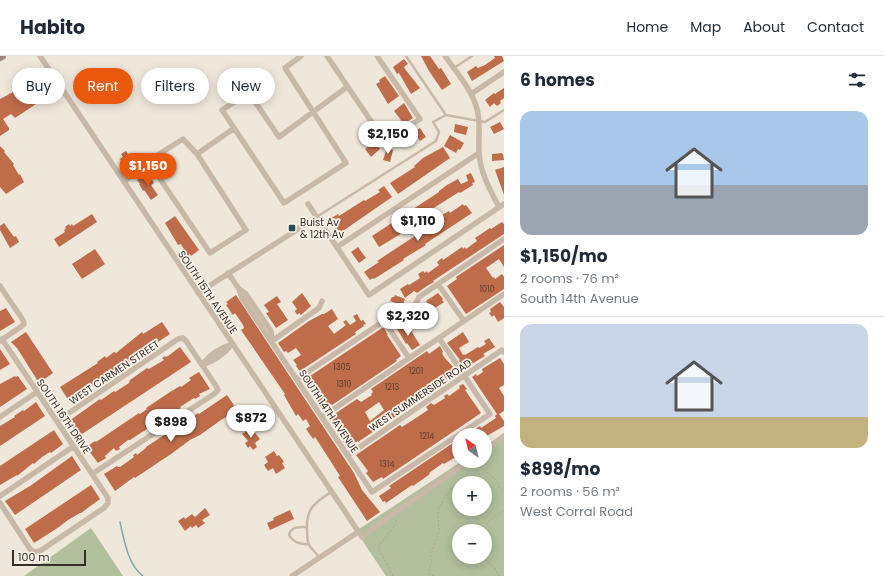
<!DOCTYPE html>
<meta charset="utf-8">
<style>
:root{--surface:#fff;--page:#f6f6f7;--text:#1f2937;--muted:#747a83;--line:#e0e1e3;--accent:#ea580c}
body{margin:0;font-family:Poppins,sans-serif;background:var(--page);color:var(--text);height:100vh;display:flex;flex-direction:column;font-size:15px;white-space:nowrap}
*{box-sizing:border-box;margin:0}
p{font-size:13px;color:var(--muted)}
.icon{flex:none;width:22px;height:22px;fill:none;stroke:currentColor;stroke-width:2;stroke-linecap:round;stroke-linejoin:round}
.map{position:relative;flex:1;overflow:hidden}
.side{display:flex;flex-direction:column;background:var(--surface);width:380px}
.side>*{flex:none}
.guide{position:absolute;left:12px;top:12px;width:380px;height:36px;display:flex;gap:8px}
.needle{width:26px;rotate:326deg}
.fabs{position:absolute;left:452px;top:372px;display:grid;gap:8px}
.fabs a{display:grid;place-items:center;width:40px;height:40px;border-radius:50%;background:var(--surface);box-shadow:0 2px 10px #0003;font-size:20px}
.scale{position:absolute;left:12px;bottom:10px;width:74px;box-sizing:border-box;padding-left:4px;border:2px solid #352d28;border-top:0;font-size:11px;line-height:14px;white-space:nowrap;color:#352d28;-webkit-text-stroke:3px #f8f1e7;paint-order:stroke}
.price{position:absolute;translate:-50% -34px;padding:0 9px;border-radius:14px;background:#fff;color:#222;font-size:13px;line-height:26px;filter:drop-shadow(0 1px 2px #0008)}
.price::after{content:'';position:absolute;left:50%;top:24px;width:12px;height:9px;margin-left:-6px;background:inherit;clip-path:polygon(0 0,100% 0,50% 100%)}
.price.active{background:var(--accent);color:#fff}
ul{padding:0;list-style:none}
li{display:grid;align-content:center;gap:8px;height:212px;padding:0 16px}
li+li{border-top:1px solid var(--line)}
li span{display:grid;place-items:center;height:124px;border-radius:12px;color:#555}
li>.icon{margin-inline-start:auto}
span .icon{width:72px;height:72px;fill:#fffc;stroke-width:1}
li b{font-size:17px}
h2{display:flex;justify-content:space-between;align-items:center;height:48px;padding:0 16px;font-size:17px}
.chip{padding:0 14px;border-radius:18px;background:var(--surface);box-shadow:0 2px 10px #0003;font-size:14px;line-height:36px}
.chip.active{background:var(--accent);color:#fff}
header{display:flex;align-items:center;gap:24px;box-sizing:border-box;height:56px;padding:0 20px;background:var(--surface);border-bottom:1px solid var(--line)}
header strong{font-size:19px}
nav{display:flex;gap:22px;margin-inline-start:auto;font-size:14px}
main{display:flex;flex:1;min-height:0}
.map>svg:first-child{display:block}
.green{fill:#b1bf9c;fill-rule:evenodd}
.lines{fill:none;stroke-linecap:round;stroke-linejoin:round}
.stream{stroke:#7ca8ac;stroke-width:1.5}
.building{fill:#bf6c4b;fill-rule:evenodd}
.path{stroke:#b3a292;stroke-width:1;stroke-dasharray:2 2;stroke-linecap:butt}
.lane{stroke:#c8b8a8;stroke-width:2.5}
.street{stroke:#c8b8a8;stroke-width:5.5}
.secondary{stroke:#9b877a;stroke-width:8}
.poi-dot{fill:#204e54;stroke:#f8f1e7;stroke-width:1.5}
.labels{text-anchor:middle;stroke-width:3.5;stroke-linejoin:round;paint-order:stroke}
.number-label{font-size:8px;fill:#583d31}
.poi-label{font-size:10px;fill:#352d28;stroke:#f8f1e7;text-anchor:start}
.street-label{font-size:10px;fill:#352d28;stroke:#f8f1e7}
</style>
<header>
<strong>Habito</strong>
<nav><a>Home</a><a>Map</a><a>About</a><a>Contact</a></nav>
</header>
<main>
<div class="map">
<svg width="504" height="520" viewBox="0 0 504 520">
<rect width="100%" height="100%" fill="#f0e7db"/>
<path class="green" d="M504 378V520H386L356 475 462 405H485V390ZM459 427H485V453H459ZM459 475H485V501H459Z
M91 472 123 520H24Z"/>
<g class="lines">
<path class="stream" d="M120 466C124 484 128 509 143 520"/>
</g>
<path class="building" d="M421 0H430L439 13 441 12 443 15 451 28 442 34 429 15Z
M494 0H502L504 5 472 25 467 16 476 10 478 12 485 9 495 2Z
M404 3 408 8 404 11 405 13 420 32 411 38 399 17 397 18 393 11Z
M385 20 399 40 388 48 376 28 380 26 379 24Z
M504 32V42L500 45 501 47 497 50 494 47 490 51 485 44 494 37 495 38Z
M30 33 39 46 15 62 11 58 3 63 9 72V74L0 80V43L15 35 19 40Z
M404 47 413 62 404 68 394 55Z
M500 66 504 73 494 78 490 71Z
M455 68 468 71 466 79 454 76Z
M420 72 426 81 420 85 414 76Z
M450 79 464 87 460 94 458 93 456 97 444 90Z
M374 86 380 93 371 101 365 93Z
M0 90 5 95 4 96 14 108 13 109 19 119 20 118 24 126 6 138 0 131Z
M443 91 450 102 398 138 390 127 415 111 414 110 423 102Z
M387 92 393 94 390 106 383 104Z
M126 95 136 109 128 114 120 103 123 101 121 98Z
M502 97V98H503L504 104 492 105V98Z
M504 111V139L495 114Z
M471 117 475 126 472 127 473 129 460 137 459 136 407 169 409 173 379 191 372 180 439 136V135L447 129 458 123 461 128 468 125 466 119Z
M143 121 145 125 150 121 154 127 151 129 158 139 151 144 144 134 143 135 139 128H140L137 124Z
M384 130 392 141 340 177 330 163 338 158 339 160 364 144 365 145 380 136 378 134Z
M463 148 464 150 466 149 472 157 425 188 426 189 403 203 404 204 385 216 374 223 373 222 370 224 364 216 379 206 377 205 418 178 419 179 429 172 430 174 437 170 433 164 449 155 450 157Z
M92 158 97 166 59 191 54 183 65 176 64 174 66 172 65 171 69 168 70 170 72 168 73 170Z
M175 160 199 194 191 200 190 198 186 201 183 196 185 195 181 188 178 189 165 167Z
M502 166 504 168V178L433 225 434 226 427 230 417 237 414 235 405 242 400 233 408 228 409 229 420 222 418 218 423 215 425 217 427 215 428 217 439 209 437 206 442 202 443 204 462 191 463 193 465 191 466 193 477 185 475 182 490 172 491 173Z
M4 167 14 181 16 180 19 186 10 192 0 174V170Z
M504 189V211L499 203 486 212 493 222 494 221 495 223 502 218 504 221V233L466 258 447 230 457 223 456 221Z
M358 191 366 202 359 207 351 196Z
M95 193 105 208 82 223 72 208Z
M302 237 311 250 301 259 299 257 297 259 295 255 297 253 292 246Z
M438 237 443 243 442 244 444 246 432 254 426 245Z
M236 239 354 417 362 434 380 456 367 465 338 421 340 420 326 398 315 381 313 383 306 373 310 370 306 363 303 365 298 358 296 360 284 339 285 338 241 274 244 272 243 269 235 257 233 259 226 249 228 248 226 246Z
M395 239 405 243 402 250 397 249 398 248 390 245 392 241H394Z
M277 240 281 246 277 248 288 264 276 272 266 257 269 256 264 249Z
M500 246 504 251V262L498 266 494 259 492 261 489 257 491 256 490 253Z
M6 252 15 266 0 275V255Z
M332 253 338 263 328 270 334 278 346 269 343 266 346 264 350 269 356 265 353 260 357 258 361 265 363 264 366 268 363 269 364 270 355 276 356 278 300 315 296 310 297 309 293 304 301 299 296 292 288 297 286 295 284 296 278 287 309 265 322 258H324Z
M162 266 170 278 152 290 153 292 145 297 144 296 125 309 126 310 121 314 108 322 106 320 69 345 60 331 98 307 97 306 105 300 106 302 114 296 116 297 142 276 143 278Z
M406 267 420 289 412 294 407 287 406 288 397 273Z
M382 272H384L388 279H387L401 300 396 304 397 305 338 345 332 349 331 348 322 353 318 347H319L313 337 311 334 310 335 304 324Z
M26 276 53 317 39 327 17 292 11 286Z
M463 276 469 286 459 292 463 299 464 298 465 299 478 291 479 292 486 288 484 285 489 282 495 291 483 298 485 300 465 312 464 309 463 310 459 305 460 304 447 287Z
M440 290 443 296 442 297 444 301 454 312V315L447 319 448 321 446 322 448 325 358 386V385L351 389 346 390 343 385 344 384 343 380 330 361 357 343 361 346 372 339 371 338 373 336 371 333 427 295 429 298ZM379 346 384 354 370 365 365 356Z
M180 291 191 306 79 380 69 365 100 343 101 344 114 335 115 336 126 329 129 327 130 324 147 312 149 313 164 304 162 302 165 300 166 301 168 300Z
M0 293 10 308 0 314Z
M500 302 504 308V329L499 332 504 340V355L499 358 504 365V370L485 381V379H466L480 370 481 372 496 362 495 360 497 358 472 321 476 318 477 320 483 316 482 313Z
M199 316 210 333 199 338 200 340 195 343 194 342 180 351 181 352 176 355 175 354 161 363 162 365 157 369 156 367 130 384H128L119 391 120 393 116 395 114 392 105 400 106 402 98 407 86 391 95 385 96 386 139 357 140 358 147 353 146 352 170 336 180 330 181 331 191 324 189 322Z
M15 320 16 321 18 320 27 333 0 351V328Z
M463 328 467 333 465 334 481 357 383 423 382 421 373 426 366 417 368 415 356 399 400 369 402 371 416 362 428 354 426 351 431 347 434 349 445 342 444 340 447 338 449 340 460 332 459 330Z
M227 339 238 355 229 361 228 360 221 364 200 379 190 384 171 398 135 422 134 421 115 435 104 418 117 410 118 411H120L134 401 133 399 136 397 137 399 146 392V391L169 376 171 377 190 363 198 357 199 358Z
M36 346 45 360 0 390V370L15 361 14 360 23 354 24 355Z
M251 372 260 383 255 387 257 391 253 394 250 390 248 392 245 387 248 385 242 378Z
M54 374 63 388 51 397 50 396 42 401 34 408 33 407 17 420V419L0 429V410Z
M456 385 459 389V399L444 408 443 407 429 417 430 418 413 430 412 429 386 447 385 445 383 446 379 440 391 432 389 430Z
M274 395 277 400 279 399 284 406 282 407 285 412 276 418 273 412 268 415 264 409 268 406 265 401Z
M72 400 81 414 15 459 5 445 30 430Z
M91 429 100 443 81 457H80L68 464 59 471 34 487 25 473Z
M205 452 210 459 202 464 205 467 198 472 196 469 192 472 191 470 185 475 178 465 184 461 185 463 192 458 195 461Z
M290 454 294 463 270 474 267 467 274 464 273 462Z"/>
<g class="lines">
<path class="path" d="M460 427C468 420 477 417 488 417L497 425 500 433 504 435
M481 475 488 466 504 454
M483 501 494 511 499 520
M393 520 378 491 396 468V463
M434 520 429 518V513L432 507 430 501 439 474 438 454 442 446 450 434 459 427"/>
<path class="lane" d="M454 12 472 0
M446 59 485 66 504 54
M318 160 436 85 439 76 433 66 446 59 406 0
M307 471C300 471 291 470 289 479 293 486 301 489 309 488
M319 501C316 497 312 493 309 489 307 484 307 477 307 473 306 452 315 447 331 436"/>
<path class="street" d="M40 0 362 481 387 462 469 405
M301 0 285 12 346 107 284 147 222 54 249 37 279 81 347 31
M327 0 385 86 420 63 377 0
M445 0C457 17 472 34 477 53 481 67 478 82 479 96 480 116 490 134 499 151
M471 38 504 16
M197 98 233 73
M124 126 148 105 183 83 197 98 246 174 210 197 148 105
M308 148 369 239 504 148
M337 191 479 97
M228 217 239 233 242 242 372 436 490 358 439 282
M438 228 464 265
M0 230 23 264 24 268 22 270 0 285
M239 233 246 238 271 275 272 284
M198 237 317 161
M415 249 419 241 504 183
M272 285 319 252 322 245
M202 309C210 298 220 292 233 288
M202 309C215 305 224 298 232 288
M297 323 384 265 409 302
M0 361 37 336
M322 361 504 238
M57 365 178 283 183 282 186 285 216 330 218 334 214 338 92 418
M485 394 504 380
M348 399 502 294 504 296
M0 440 74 390
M0 447 30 493 34 496 40 495 104 452 108 447V442L2 283
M292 520 358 476"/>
<path class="secondary" d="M0 1 2 0"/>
</g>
<rect class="poi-dot" x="288" y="168" width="8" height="8" rx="2"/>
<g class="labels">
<g class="number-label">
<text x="487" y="236">1010</text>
<text x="342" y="314">1305</text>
<text x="416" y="318">1201</text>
<text x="344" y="331">1310</text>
<text x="392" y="334">1213</text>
<text x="427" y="383">1214</text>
<text x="387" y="411">1314</text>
</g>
<g class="poi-label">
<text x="300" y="170">Buist Av<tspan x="300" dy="12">&amp; 12th Av</tspan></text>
</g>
<g class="street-label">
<text transform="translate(208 236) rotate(56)" y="4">SOUTH 15TH AVENUE</text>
<text transform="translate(114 316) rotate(-34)" y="4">WEST CARMEN STREET</text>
<text transform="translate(420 339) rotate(-34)" y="4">WEST SUMMERSIDE ROAD</text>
<text transform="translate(329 355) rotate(56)" y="4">SOUTH 14TH AVENUE</text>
<text transform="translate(64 360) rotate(56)" y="4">SOUTH 16TH DRIVE</text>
</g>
</g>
</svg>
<div class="fabs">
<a><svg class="needle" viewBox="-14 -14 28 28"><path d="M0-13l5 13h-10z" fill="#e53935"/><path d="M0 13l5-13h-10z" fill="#747a83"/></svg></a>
<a>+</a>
<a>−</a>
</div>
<div class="scale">100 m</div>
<b class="price" style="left:388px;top:99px">$2,150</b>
<b class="price active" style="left:148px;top:131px">$1,150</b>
<b class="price" style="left:418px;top:186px">$1,110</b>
<b class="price" style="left:408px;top:281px">$2,320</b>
<b class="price" style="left:251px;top:383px">$872</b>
<b class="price" style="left:171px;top:387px">$898</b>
<div class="guide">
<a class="chip">Buy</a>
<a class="chip active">Rent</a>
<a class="chip">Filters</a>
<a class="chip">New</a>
</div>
</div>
<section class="side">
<h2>6 homes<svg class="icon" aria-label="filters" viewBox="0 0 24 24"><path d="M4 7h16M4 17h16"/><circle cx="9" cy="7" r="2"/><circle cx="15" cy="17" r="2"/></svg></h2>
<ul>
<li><span style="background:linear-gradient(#a9c7e8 60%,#9aa5b1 0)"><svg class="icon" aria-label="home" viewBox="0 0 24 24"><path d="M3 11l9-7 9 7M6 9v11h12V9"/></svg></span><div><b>$1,150/mo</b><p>2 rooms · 76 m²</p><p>South 14th Avenue</p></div></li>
<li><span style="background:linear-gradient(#c9d6e8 75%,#c2b280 0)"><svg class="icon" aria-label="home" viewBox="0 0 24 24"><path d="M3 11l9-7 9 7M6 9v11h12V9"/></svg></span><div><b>$898/mo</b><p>2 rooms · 56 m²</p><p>West Corral Road</p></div></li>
</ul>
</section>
</main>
